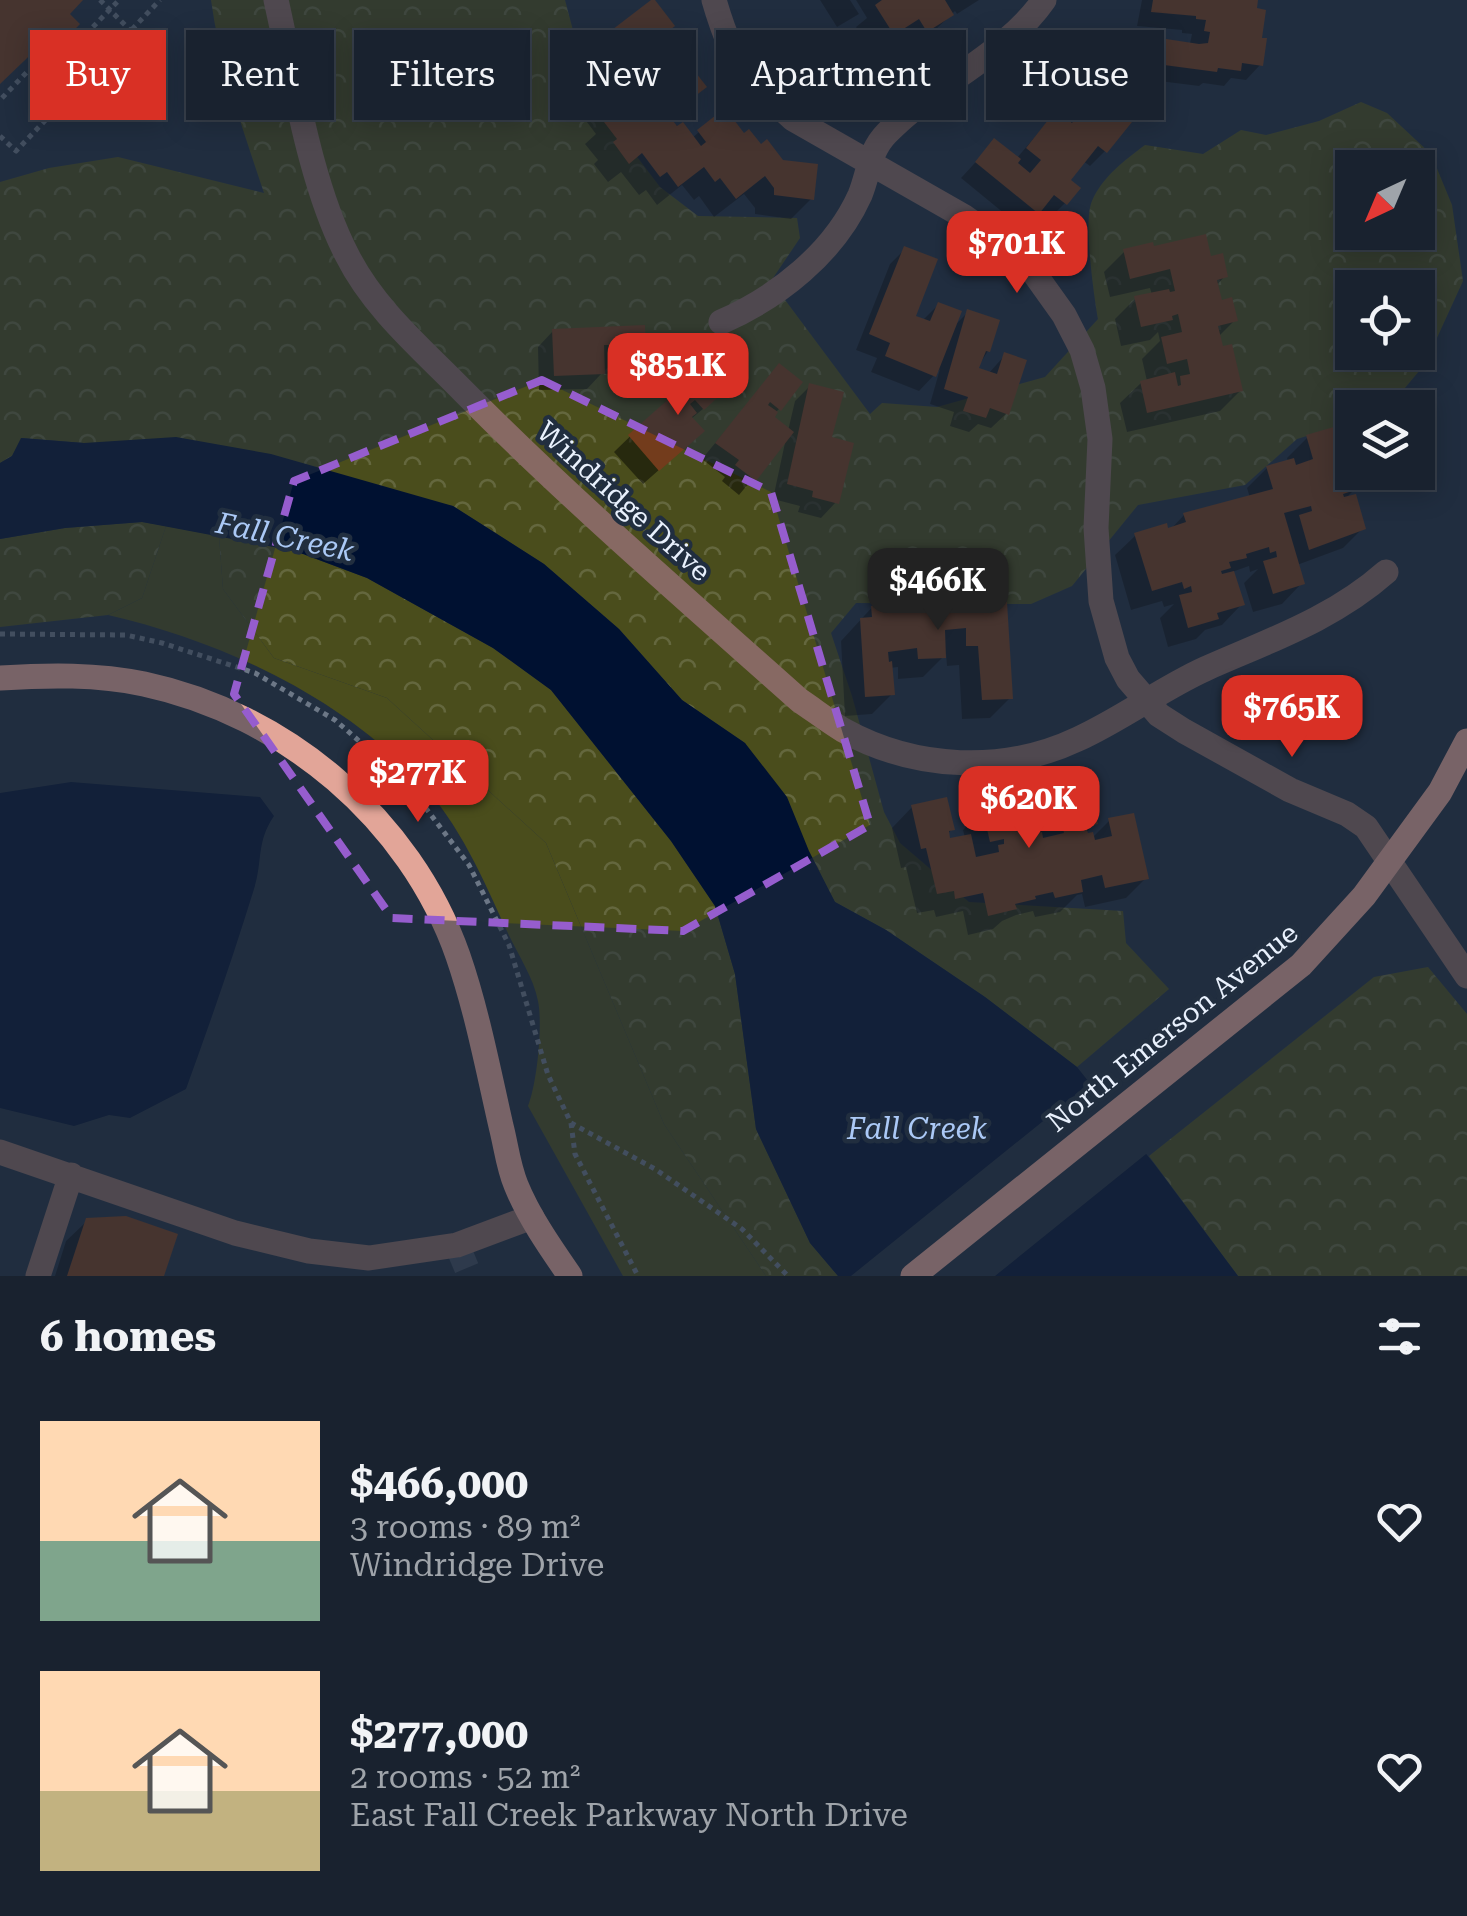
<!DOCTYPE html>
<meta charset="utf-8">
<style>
:root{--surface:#19222f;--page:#262f3b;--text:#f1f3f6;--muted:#9fa4aa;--line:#373f4b;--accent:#d93025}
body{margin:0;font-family:"Roboto Serif",serif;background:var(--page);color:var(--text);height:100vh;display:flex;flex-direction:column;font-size:38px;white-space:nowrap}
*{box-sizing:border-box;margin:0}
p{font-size:32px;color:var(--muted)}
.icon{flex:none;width:55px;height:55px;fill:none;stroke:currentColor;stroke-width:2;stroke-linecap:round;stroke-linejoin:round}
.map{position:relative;height:1276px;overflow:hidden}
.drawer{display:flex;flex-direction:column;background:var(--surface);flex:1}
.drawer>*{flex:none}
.hud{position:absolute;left:30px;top:30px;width:1408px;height:90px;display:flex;gap:20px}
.needle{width:65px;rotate:224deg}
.tools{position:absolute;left:1335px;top:150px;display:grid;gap:20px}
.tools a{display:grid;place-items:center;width:100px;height:100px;border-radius:0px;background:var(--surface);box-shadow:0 5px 25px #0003,0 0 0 2px var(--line);font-size:50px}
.price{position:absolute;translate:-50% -85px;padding:0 22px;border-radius:20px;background:var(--accent);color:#fff;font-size:32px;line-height:65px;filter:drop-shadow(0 2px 5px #0008)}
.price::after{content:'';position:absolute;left:50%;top:60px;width:30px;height:22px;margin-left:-15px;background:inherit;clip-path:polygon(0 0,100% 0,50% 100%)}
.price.current{background:#222;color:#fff}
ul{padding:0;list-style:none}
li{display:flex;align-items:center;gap:30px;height:250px;padding:0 40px}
li span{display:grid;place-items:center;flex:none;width:280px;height:200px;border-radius:0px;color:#555}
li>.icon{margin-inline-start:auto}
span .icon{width:120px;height:120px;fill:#fffc;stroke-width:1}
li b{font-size:42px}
h2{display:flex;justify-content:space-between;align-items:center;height:120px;padding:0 40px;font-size:42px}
.pill{padding:0 35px;border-radius:0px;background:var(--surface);box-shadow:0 5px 25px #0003,0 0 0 2px var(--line);font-size:35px;line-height:90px}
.pill.current{background:var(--accent);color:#fff}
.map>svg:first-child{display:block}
.green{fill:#4a4d1c}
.forest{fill:url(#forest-crowns);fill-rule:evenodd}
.water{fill:#001131}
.pier{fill:#212e3f}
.shadow{fill:#0007}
.building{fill:#733c1c}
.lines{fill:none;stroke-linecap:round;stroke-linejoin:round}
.minor-tunnel{stroke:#3f4b5c;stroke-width:25;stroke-dasharray:25 12;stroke-linecap:butt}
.path{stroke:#6c7786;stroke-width:5;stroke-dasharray:5 5;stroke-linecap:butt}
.minor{stroke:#876963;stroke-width:25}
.major{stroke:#e2a598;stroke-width:25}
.marked{fill:none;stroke:#965dce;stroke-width:8;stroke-dasharray:20 12;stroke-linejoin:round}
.labels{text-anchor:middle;stroke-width:9;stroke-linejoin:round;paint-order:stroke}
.street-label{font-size:28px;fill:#e9f1fd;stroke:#212e3f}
.water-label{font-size:30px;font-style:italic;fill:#abc9f6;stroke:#212e3f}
</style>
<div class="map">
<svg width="1467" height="1276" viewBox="0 0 1467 1276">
<defs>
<pattern id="forest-crowns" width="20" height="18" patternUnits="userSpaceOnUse" patternTransform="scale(2.5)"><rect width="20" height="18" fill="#4a4d1c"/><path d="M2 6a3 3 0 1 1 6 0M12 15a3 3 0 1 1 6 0" fill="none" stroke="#64673e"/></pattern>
</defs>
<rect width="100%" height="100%" fill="#212e3f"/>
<path class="green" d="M166 526 219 536 223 589 274 658 387 698 546 843 664 1124 766 1276H623L528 1106C537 1084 543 1024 538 1001 534 978 517 953 507 931 483 879 460 824 419 781 339 696 221 641 108 615L142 598Z"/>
<path class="forest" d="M211 0H565L590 95 660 187 698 216 797 218 800 238 771 281 870 414 882 403 937 407 1045 377 1098 319C1094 295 1083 221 1092 201 1102 177 1125 160 1145 145L1203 154 1241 130 1266 135 1319 121 1361 102 1387 113 1431 154 1452 205 1463 281 1425 364 1389 407 1352 408V422L1297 439 1245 485 1138 505 1072 586 1031 604 856 603 831 633 852 696 884 812 900 843 969 902 1123 911 1126 943 1169 989 1077 1067 985 997 886 930 835 902 745 743 682 700 619 629 544 564 453 506 84 443 22 438 12 456 0 463V182L49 168 118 157 264 193C243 129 220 67 211 0ZM1352 168H1418V232H1352ZM1352 288H1418V352H1352Z
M142 522 166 526 142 598 108 615 0 627V539L65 528Z
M219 536 295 551 367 578 493 648 551 690 671 841 715 906 735 974 756 1129 810 1243 838 1276H766L664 1124 546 843 387 698 274 658 223 589Z
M1428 967 1467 1014V1276H1238L1149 1156 1374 977Z"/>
<path class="water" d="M176 437 271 454 453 506 544 564 619 629 682 700 745 743 787 797 809 851 835 902 886 930 985 997 1077 1067 1155 1165 1238 1276H838L810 1243 756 1129 735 974 715 906 671 841 551 690 493 648 367 578 295 551 142 522 65 528 0 539V463L12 456 21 438 84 443Z
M71 782 260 797 274 816C256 842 263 861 254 889 233 957 210 1023 186 1089L130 1118 109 1115 74 1126 0 1108V793Z"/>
<path class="pier" d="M1094 1080 1151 1150 995 1276H851Z"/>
<path class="shadow" d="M0 0H79L66 14 76 24 56 46 36 66 26 56 0 82Z
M820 0H850L859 14 837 27Z
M856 0H979L957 14 955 11 931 34 906 50 898 37 873 53 856 27 867 18Z
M1142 0H1256L1261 64 1246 80 1231 78 1224 86 1203 83 1199 86 1135 78 1138 55 1154 40 1190 43 1192 34 1182 33V30L1137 26Z
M672 26 634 59 641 69 703 87 668 118 692 138 699 132 744 136 811 199 791 219 755 214V208L744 194 714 217 699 196 694 200 682 185 657 205 646 190 639 195 621 172 608 182 594 164 598 160 585 144 596 134 556 81 576 61Z
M1060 58 1105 151 1090 166 1083 161 1067 180 1065 203 1050 218 1039 210 1022 228 961 178 995 141 1016 159 1051 118 1025 97Z
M905 249 913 317 922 321 938 305 954 326 968 312 988 351 976 370 988 374 1005 355 1007 413 991 428 978 424 969 432 950 426 954 412 930 404 940 369 919 391 871 372 877 358 856 350 890 264Z
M1124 252 1209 259 1225 276 1216 286 1220 303 1235 320 1218 337 1240 391 1220 411 1127 432 1120 403 1141 383 1147 381 1142 359 1160 341 1158 332 1150 340 1121 346 1115 319 1135 299 1152 295 1150 288 1110 297 1104 272Z
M643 328 644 358 629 373 601 374 587 389 539 390 538 347 553 331Z
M779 366V409L771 417 788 431 795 401 810 386 829 439 836 502 821 518 798 512 800 506 773 499 786 438 739 495 722 481 725 477 702 459Z
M682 386 710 403 691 419 686 446 643 484 614 452Z
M1349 425 1352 437V472L1365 479 1344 500 1363 528 1343 548 1297 565 1302 583 1282 604 1253 612 1244 583 1258 569 1250 572 1249 566 1232 572 1242 604 1222 625 1205 630 1196 639 1168 647 1160 618 1174 604 1164 607 1162 601 1131 610 1115 555 1136 535 1167 533 1184 515 1250 498 1247 488 1267 468 1288 462 1287 458 1307 438Z
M912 583 948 591 1010 698 990 718 962 719 959 665 947 666 946 654 923 677 898 679V667L890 668 892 694 872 714 845 716 841 641 888 590 907 589Z
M1058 802 1095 823 1082 837 1092 838 1109 821 1146 878 1126 898 1085 907 1082 894 1077 895 1060 912 1035 917 1033 911 1016 915 1002 921 993 929 968 935 963 911 936 917 934 910 917 913 906 867 901 868 892 828 912 807 952 829 947 835 949 841 965 838 963 830 983 809 1044 816Z
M87 1221 162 1276H55L66 1241Z"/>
<path class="building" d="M0 0H83L70 14 80 24 58 47 48 38 0 84Z
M651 0H655L675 26 647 48 644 44 632 53 642 65 655 55 668 72 685 59 707 87 678 109 672 102 663 108 677 126 683 122 701 146 706 142 697 130 725 108 744 133 749 129 761 144 767 139 783 160 818 164 814 200 774 195V188L765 176 736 199 720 178 715 182 704 167 678 187 667 172 660 177 642 153 629 164 613 142 617 139 604 122 615 113 574 59Z
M882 0H945L954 15 927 32 919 19 894 35 875 5Z
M1153 0H1258L1257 8 1266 10 1262 38H1267L1263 66 1242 63 1241 71 1218 68 1217 72 1149 63 1153 37 1199 44 1208 43 1210 32 1204 31 1206 20 1196 19V16L1151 12Z
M1059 55 1136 117 1107 153 1098 146 1071 180 1081 188 1067 205 1054 195 1039 214 975 162 994 138 1021 159 1018 163 1030 173 1041 160 1026 148 1056 110 1072 123 1082 109 1069 99 1065 103 1038 81Z
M1206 234 1211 256 1223 253 1228 277 1217 280 1222 300 1232 297 1238 321 1218 326 1223 346 1232 344 1243 391 1147 413 1140 381 1175 372 1178 386 1181 385 1180 376 1190 374 1187 359 1167 364 1161 337 1182 332 1178 314 1172 316 1173 320 1141 327 1134 296 1169 289 1170 292 1175 291 1170 269 1130 279 1123 249 1153 242 1154 246Z
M904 246 938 259 916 316 930 321 938 302 962 311 936 377 885 356 890 343 869 334Z
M967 309 1000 320 990 352 986 351 979 368 997 374 1004 352 1027 360 1009 415 990 408 986 418 963 411 968 397 944 389Z
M645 325 646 359 610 360 609 345H604L605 374 554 376 552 329Z
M705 362 728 388 704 410 695 400 690 404 697 413 692 417 705 431 659 471 628 435 682 387 680 385Z
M779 363 803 382 781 411 770 402 768 405 778 412 775 417 794 432 756 481 735 465 739 460 715 443Z
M809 383 844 392 832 437 854 443 839 504 812 497 813 491 787 484Z
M1351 422 1352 472H1366L1368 480 1351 485 1352 491 1343 494 1344 497 1356 494 1366 529 1309 550 1299 515 1312 511 1311 506 1284 513 1305 584 1273 594 1263 561 1277 557 1276 551 1270 553 1269 547 1246 554 1247 558 1229 562 1231 568 1221 571 1222 574 1234 571 1245 605 1217 613 1219 619 1188 628 1179 595 1192 592 1191 586 1184 589 1182 582 1152 591 1134 533 1167 523 1168 528 1186 522 1183 513 1273 489 1266 466 1294 458 1296 465 1313 459 1306 435Z
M949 579 950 588 994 585V592H1002L1003 602H1007L1013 699 982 700 978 646H966V628L945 630 946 658 918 659 917 648 888 652 889 662 892 661 895 695 865 697 860 618 872 617 871 606 888 605 887 588 912 586 911 581Z
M1041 791 1049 826 1035 829 1036 833 1042 832 1043 838 1064 833 1057 800 1090 792 1098 824 1086 827 1088 833 1093 832 1095 840 1112 836 1108 818 1134 813 1149 879 1105 888 1102 875 1081 880 1083 892 1055 898 1053 892 1035 896 1036 899 1015 904 1017 909 988 916 983 893 955 899 954 891 937 894 926 848 921 849 911 805 947 797 955 830 949 831 950 838 971 834 976 857 999 852 998 845 1004 844V839L990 842 982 807Z
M126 1216 178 1234 164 1276H67L86 1218Z"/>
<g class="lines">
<path class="minor-tunnel" d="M457 1245 470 1276"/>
<path class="path" d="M100 0 131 31
M2 98 50 48 62 59 119 0
M0 136 16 151 160 0
M0 634 126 635 162 643 255 673 335 720 406 782 469 865 509 945 548 1075 571 1123 655 1169 742 1229 788 1276
M571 1123 575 1154 638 1276"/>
<path class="minor" d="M276 0C294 79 310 184 347 255 374 309 422 349 464 392 571 500 686 599 799 700 814 710 828 721 843 730 915 770 1004 774 1078 739 1122 719 1161 689 1205 669 1268 641 1333 619 1386 572
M714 0C723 31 734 62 757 87 768 99 782 108 793 119L963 216 1006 246 1034 273 1064 315 1082 350 1093 388 1100 439 1096 528 1101 601 1117 658 1128 679 1159 715 1184 731 1290 790 1347 814 1366 827 1467 976
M721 322C778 297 834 253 860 195 869 173 869 151 887 133 934 84 1006 55 1044 0
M0 1152 235 1233 309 1251 369 1258 457 1245 532 1217
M38 1276 71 1175"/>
<path class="major" d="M0 678C48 675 97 674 144 684 285 714 410 819 458 956 477 1011 488 1069 501 1126 506 1145 508 1166 516 1185 529 1217 550 1247 570 1276
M913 1276 1301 965 1364 896 1440 792 1467 741"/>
</g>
<path d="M0 0H1467V1276H0ZM542 380 771 492 870 825 683 931 392 918 234 694 294 481Z" fill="#212e3f" fill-opacity=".55" fill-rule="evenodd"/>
<path class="marked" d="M542 380 771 492 870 825 683 931 392 918 234 694 294 481Z"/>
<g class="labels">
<g class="street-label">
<text transform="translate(624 501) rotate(42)" y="10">Windridge Drive</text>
<text transform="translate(1172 1027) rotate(-39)" y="10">North Emerson Avenue</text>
</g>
<g class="water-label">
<text transform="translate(285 537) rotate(12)" y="10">Fall Creek</text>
<text x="917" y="1139">Fall Creek</text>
</g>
</g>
</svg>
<div class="tools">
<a><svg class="needle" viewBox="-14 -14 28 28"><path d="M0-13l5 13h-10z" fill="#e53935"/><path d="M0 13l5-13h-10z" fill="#9fa4aa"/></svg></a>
<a><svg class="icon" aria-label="locate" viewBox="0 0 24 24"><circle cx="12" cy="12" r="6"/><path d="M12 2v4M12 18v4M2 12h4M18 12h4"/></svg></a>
<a><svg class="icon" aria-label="layers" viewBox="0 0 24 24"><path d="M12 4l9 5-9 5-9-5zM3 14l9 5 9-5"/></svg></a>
</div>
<b class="price" style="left:1017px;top:296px">$701K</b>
<b class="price" style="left:678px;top:418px">$851K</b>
<b class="price current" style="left:938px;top:633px">$466K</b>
<b class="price" style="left:1292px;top:760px">$765K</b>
<b class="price" style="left:418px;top:825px">$277K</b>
<b class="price" style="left:1029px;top:851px">$620K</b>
<div class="hud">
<a class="pill current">Buy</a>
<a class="pill">Rent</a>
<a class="pill">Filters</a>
<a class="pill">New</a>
<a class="pill">Apartment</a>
<a class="pill">House</a>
</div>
</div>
<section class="drawer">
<h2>6 homes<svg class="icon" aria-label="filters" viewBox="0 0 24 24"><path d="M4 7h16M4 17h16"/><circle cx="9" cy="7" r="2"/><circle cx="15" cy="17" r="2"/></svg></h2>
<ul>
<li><span style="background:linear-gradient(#ffd9b3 60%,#7fa58c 0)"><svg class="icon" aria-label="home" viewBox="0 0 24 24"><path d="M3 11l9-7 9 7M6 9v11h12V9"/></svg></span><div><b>$466,000</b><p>3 rooms · 89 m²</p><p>Windridge Drive</p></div><svg class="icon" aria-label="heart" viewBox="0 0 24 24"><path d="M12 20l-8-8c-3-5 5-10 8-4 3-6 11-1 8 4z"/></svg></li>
<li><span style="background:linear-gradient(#ffd9b3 60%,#c2b280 0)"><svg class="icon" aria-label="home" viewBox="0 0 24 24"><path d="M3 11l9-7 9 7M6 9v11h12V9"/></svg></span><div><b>$277,000</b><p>2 rooms · 52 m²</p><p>East Fall Creek Parkway North Drive</p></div><svg class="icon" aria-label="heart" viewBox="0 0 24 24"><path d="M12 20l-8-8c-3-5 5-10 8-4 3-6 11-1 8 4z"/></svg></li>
</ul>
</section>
